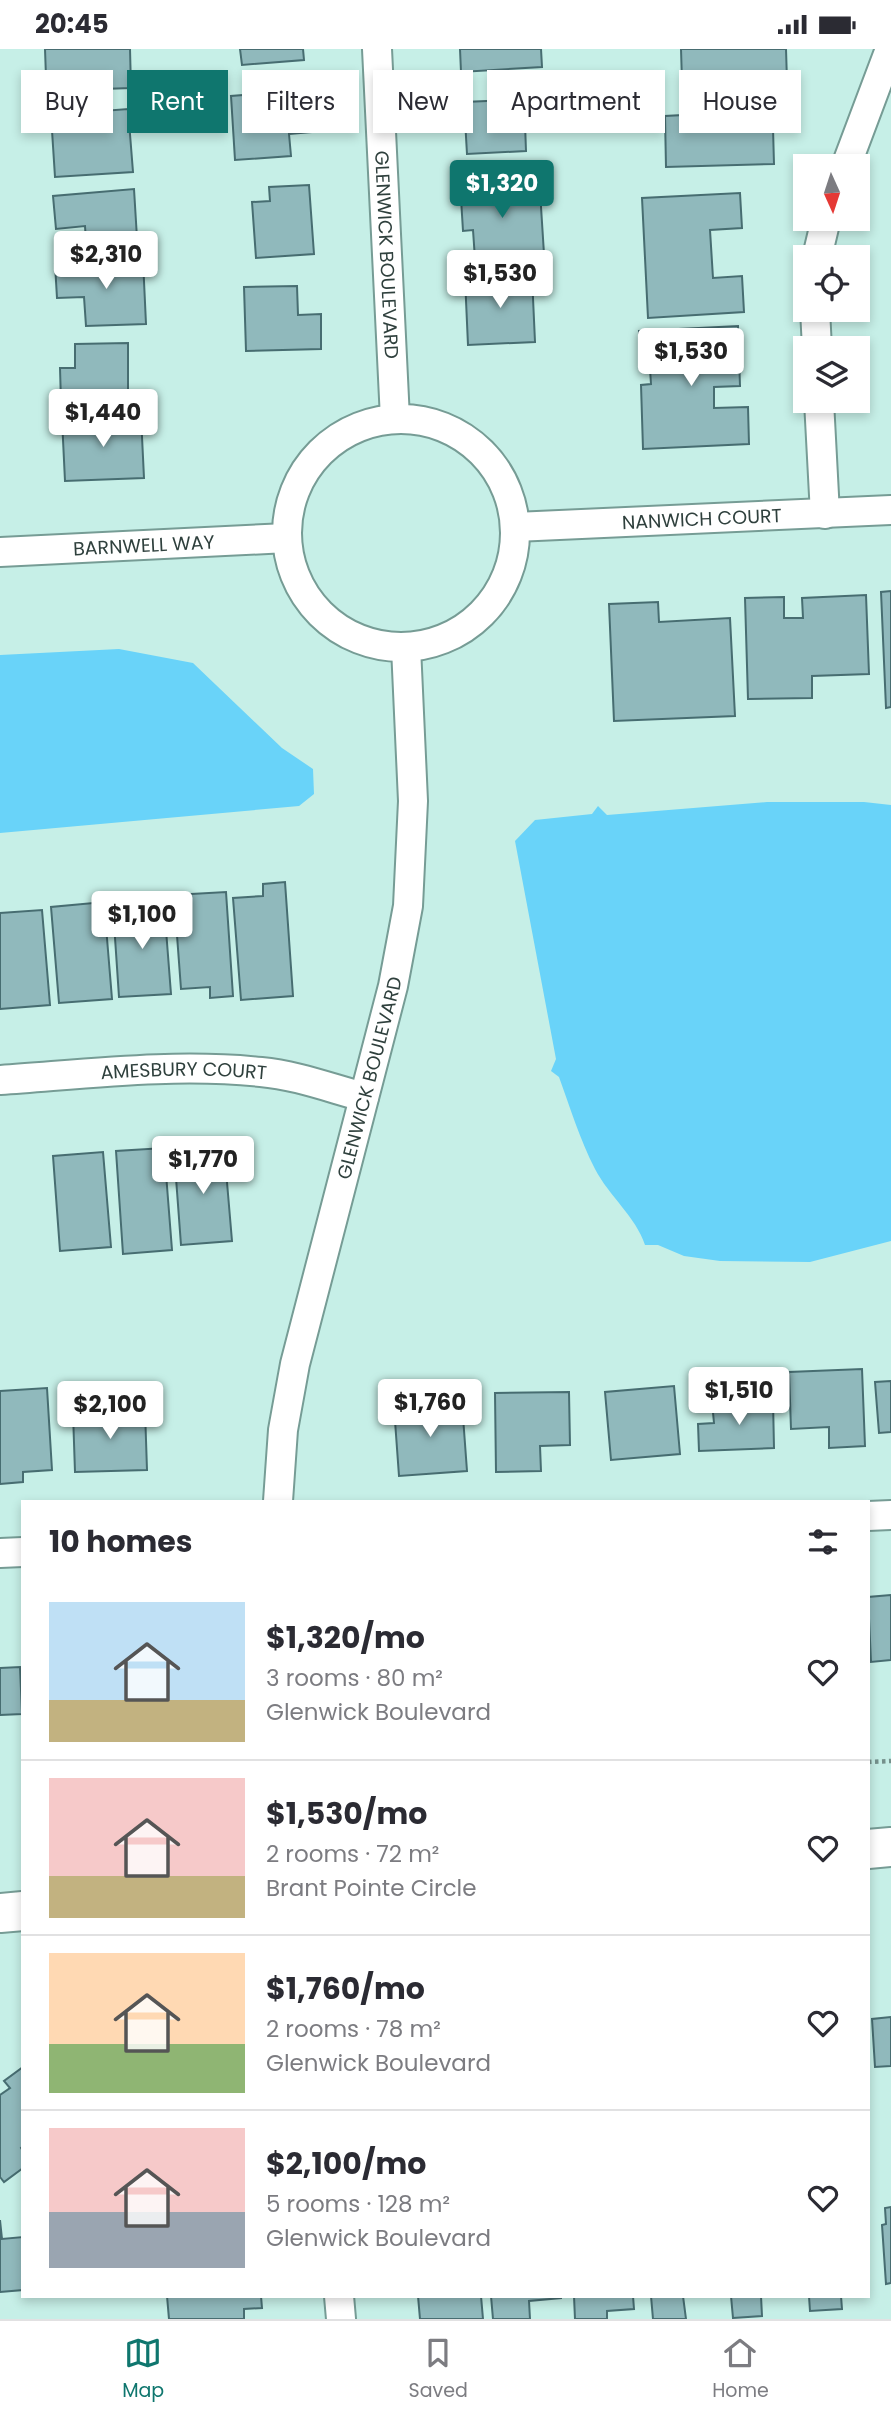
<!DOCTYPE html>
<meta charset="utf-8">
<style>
:root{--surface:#fff;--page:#f7f7f7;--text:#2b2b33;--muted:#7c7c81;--line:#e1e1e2;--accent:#0f766e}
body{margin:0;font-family:Poppins,sans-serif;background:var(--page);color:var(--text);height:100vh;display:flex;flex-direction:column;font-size:26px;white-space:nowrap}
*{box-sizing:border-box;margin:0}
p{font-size:23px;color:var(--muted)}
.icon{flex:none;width:38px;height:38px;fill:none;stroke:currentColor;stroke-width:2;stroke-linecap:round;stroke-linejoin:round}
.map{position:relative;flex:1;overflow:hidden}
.panel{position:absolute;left:21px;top:1451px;width:849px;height:798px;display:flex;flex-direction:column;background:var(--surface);border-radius:0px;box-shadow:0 4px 10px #0003}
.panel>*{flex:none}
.guide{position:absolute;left:21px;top:21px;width:850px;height:63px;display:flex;gap:14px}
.needle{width:46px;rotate:177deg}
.buttons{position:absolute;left:793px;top:105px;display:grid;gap:14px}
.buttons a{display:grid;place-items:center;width:77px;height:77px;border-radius:0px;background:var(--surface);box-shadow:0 4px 10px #0003;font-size:35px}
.price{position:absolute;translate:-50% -60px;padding:0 16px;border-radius:7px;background:#fff;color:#222;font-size:23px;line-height:46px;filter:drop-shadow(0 2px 4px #0008)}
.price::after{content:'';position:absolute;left:50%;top:42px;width:21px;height:16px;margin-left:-10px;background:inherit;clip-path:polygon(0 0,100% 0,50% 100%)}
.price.on{background:var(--accent);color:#fff}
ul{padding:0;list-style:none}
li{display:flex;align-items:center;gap:21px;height:175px;padding:0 28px}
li+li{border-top:2px solid var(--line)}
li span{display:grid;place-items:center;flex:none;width:196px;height:140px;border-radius:0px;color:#555}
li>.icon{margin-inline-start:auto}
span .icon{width:84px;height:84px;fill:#fffc;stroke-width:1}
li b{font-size:30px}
h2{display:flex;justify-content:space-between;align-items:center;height:84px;padding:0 28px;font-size:30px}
.chip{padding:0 24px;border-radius:0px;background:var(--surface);box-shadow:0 4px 10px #0003;font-size:24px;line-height:63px}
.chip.on{background:var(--accent);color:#fff}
.status{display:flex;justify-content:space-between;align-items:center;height:49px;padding:0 35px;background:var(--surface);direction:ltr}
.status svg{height:19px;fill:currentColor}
.tab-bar{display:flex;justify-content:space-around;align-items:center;height:98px;border-top:2px solid var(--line);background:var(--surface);font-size:19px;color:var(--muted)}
.tab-bar a{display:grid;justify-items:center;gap:4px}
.tab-bar .on{color:var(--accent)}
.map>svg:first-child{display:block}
.water{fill:#69d3f9}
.building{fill:#90b9bc;stroke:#476d71;stroke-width:2}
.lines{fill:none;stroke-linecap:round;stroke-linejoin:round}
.street-casing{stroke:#769c95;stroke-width:32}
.secondary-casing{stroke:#769c95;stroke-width:42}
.path{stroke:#74908b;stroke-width:4.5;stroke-dasharray:3.5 3.5;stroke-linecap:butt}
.street{stroke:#fff;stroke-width:28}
.secondary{stroke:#fff;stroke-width:38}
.labels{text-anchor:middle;stroke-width:6;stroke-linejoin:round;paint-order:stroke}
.street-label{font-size:19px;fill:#2f403d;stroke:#d3fdf5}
</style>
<div class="status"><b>20:45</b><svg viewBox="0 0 49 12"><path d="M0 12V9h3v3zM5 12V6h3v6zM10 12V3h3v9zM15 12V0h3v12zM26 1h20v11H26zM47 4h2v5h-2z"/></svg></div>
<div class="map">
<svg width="891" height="2270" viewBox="0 0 891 2270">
<rect width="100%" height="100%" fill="#c6efe7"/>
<path class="water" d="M119 600 193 614 282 699 313 720 314 745 299 757 0 784V606Z
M767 753H864L891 756V1192L810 1213 720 1212 684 1207 658 1196H645C636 1168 609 1147 595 1120 580 1091 570 1058 559 1028L551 1022 556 1010 515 792 535 771 592 765 598 757 607 766Z"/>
<path class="building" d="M45 0H130L131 39 74 41 73 27 46 28Z
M240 0H303L304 11 242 16Z
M460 0H541L542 18 461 23Z
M681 0H786L787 32 759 33 760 57H745V80L773 79 774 115 666 118 665 67 683 66Z
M308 41 311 83 289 85 291 107 235 111 231 47Z
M537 50 538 74H525L526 102 467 105 464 53Z
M128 60 133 123 55 128 51 66Z
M500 131 501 144 540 142 544 205 475 210 473 181 463 182 460 133Z
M309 136 314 205 256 209 252 153 270 152 269 138Z
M134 140 137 189 86 193 85 177 56 180 53 147Z
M740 144 742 179 710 181 713 229 742 227 744 263 648 269 642 149Z
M143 211 146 275 86 277 84 248 57 249 55 215Z
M532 227 535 293 468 296 465 229Z
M297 237 298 266 321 265V300L246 302 244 238Z
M738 277 740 337 714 338V359L748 358 749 395 643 400 641 336 651 335 649 305H640L639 282Z
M128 294V352L61 353 60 319H75V295Z
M141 367 144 429 65 432 62 370Z
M891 542V658L886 659 881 543Z
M866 546 869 625 812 627V649L748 650 745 549 784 548V569H803L802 549Z
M658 553 659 573 730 569 735 667 614 672 609 555Z
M285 833 293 947 241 951 233 849 263 847V835Z
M226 843 233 947 210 949V938L181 940 174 846Z
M104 853 112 950 59 954 51 858Z
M164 855 171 945 119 948 113 859Z
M42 861 50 956 0 960V864Z
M224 1098 232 1192 181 1196 174 1102Z
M164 1099 172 1201 123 1205 116 1102Z
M103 1103 111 1198 60 1202 53 1107Z
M862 1320 865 1397 829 1399V1378L791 1380 789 1323Z
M891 1332V1383L879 1384 875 1333Z
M674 1337 680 1405 611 1411 605 1343Z
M47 1339 52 1421 23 1423V1433L0 1435V1342Z
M569 1343 570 1396 540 1397 541 1422 496 1423 495 1344Z
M773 1351 774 1399 699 1402 698 1375 714 1374 712 1353Z
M462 1354 467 1422 399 1427 394 1358Z
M145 1361 147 1421 75 1423 73 1364Z
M891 1546V1611L871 1613 868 1548Z
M20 1618 22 1665 0 1666V1619Z
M891 1968V2017L875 2018 872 1970Z
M23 2018V2097L21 2099 23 2102V2119L4 2133 0 2128V2046L10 2039 4 2032Z
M891 2158V2234L886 2235 882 2176 886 2175 885 2159Z
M0 2171 2 2190 23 2188V2241L0 2243Z
M167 2247H261L262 2259 244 2260V2270H169Z
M418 2247H481L483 2270H420Z
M491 2247H561V2249L529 2252 530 2270H493Z
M574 2247H633L634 2260 607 2262V2270H575Z
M651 2247H683L686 2270H653Z
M731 2247H761L762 2267 733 2269Z
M809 2247H841L842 2260 810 2262Z"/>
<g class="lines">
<defs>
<g id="street">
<path id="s1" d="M377 0 395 370"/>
<path d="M846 117 890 0"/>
<path d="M817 208 826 170"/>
<path d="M815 261 817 299"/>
<path d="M819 352 825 465"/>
<circle cx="401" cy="484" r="114"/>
<path id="s2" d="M515 478 891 461"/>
<path id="s3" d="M0 503 287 489"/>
<path id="s4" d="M0 1031C87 1025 174 1014 261 1023 296 1026 330 1039 364 1048"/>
<path id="s5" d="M278 1452 283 1381 295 1315 393 937 408 857 413 752 406 598"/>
<path d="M868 1467 891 1466"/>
<path d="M0 1504 23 1503"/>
<path d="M339 2247 341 2270"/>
</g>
<path id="secondary" d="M868 1800 891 1798
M0 1864 23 1862"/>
</defs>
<use href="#street" class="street-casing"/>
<use href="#secondary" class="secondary-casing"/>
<path class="path" d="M868 1713 891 1712"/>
<use href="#street" class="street"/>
<use href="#secondary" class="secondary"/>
</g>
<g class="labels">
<g class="street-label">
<text dy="7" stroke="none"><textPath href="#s1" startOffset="206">GLENWICK BOULEVARD</textPath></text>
<text dy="7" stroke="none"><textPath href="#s2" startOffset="187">NANWICH COURT</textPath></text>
<text dy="7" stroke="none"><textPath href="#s3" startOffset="144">BARNWELL WAY</textPath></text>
<text dy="7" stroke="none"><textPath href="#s4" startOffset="184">AMESBURY COURT</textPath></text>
<text dy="7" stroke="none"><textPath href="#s5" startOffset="434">GLENWICK BOULEVARD</textPath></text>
</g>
</g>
</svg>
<div class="buttons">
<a><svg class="needle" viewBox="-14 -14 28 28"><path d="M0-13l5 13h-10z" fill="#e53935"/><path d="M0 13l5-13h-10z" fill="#7c7c81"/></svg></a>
<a><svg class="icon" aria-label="locate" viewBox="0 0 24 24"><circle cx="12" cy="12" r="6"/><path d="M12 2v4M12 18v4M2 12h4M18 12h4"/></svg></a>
<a><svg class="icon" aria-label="layers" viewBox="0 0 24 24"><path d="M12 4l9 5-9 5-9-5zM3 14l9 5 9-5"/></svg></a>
</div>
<b class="price on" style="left:502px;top:171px">$1,320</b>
<b class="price" style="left:106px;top:242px">$2,310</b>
<b class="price" style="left:500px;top:261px">$1,530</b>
<b class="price" style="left:691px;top:339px">$1,530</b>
<b class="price" style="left:103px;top:400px">$1,440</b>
<b class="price" style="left:142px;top:902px">$1,100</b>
<b class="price" style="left:203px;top:1147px">$1,770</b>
<b class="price" style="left:739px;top:1378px">$1,510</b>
<b class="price" style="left:430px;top:1390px">$1,760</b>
<b class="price" style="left:110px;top:1392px">$2,100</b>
<div class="guide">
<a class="chip">Buy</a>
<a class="chip on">Rent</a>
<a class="chip">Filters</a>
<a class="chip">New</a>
<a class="chip">Apartment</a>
<a class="chip">House</a>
</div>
<section class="panel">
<h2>10 homes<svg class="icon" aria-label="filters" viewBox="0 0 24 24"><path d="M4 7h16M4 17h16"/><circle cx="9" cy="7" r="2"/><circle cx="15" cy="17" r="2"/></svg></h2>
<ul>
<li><span style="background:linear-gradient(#bfe0f5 70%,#c2b280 0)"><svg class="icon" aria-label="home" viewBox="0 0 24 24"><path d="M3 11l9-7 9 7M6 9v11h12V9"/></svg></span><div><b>$1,320/mo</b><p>3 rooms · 80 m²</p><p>Glenwick Boulevard</p></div><svg class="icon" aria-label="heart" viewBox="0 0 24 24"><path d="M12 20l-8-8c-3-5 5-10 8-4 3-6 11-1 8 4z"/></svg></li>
<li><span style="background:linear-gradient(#f6c9c9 70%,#c2b280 0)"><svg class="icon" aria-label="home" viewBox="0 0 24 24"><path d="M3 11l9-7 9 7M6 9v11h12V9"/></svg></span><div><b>$1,530/mo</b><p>2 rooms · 72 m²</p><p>Brant Pointe Circle</p></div><svg class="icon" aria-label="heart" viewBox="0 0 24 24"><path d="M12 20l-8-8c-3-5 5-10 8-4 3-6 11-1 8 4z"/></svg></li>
<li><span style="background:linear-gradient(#ffd9b3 65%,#8fb573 0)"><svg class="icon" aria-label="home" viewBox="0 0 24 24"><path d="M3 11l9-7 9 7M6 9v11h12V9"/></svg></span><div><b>$1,760/mo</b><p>2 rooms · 78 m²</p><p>Glenwick Boulevard</p></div><svg class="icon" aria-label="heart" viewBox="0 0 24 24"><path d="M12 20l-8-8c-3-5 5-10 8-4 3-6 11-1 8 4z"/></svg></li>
<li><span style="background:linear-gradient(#f6c9c9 60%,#9aa5b1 0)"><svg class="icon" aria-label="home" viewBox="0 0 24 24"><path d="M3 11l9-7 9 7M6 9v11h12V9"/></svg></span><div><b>$2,100/mo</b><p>5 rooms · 128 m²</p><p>Glenwick Boulevard</p></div><svg class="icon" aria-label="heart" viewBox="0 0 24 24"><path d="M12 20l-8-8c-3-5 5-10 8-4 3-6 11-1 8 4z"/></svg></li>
</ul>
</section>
</div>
<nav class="tab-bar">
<a class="on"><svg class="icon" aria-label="map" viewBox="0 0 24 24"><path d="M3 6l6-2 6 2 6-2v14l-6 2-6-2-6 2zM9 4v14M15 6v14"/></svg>Map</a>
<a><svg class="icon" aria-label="saved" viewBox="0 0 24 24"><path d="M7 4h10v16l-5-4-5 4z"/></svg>Saved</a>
<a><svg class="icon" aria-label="home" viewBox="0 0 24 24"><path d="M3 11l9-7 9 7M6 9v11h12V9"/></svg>Home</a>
</nav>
